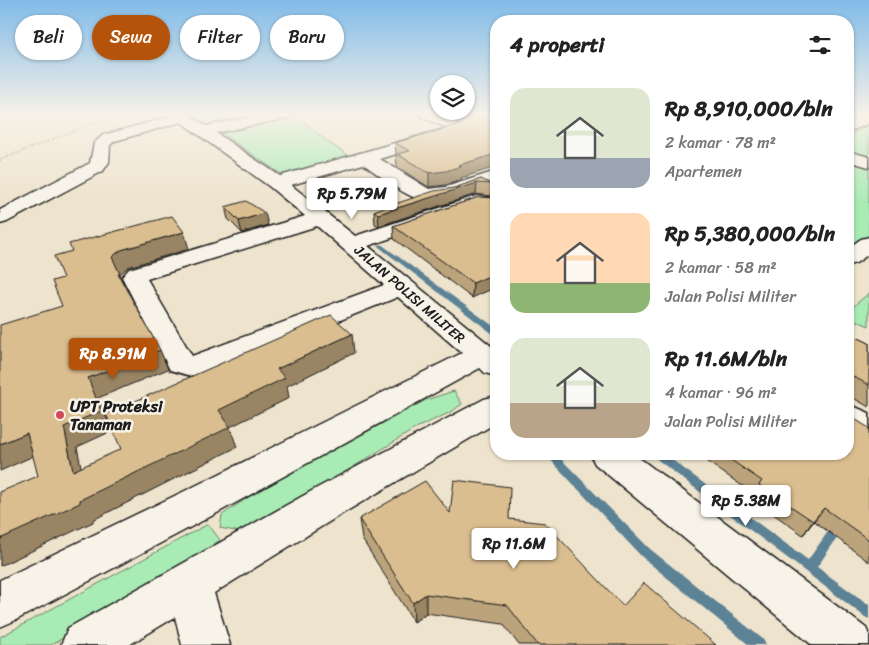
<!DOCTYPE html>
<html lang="id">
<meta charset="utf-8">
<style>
:root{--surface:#fff;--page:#f6f6f6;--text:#222;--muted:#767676;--accent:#b45309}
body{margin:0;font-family:Sriracha,sans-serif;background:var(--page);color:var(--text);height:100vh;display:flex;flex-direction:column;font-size:19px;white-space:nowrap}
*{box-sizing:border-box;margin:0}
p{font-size:16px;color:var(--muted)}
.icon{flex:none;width:28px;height:28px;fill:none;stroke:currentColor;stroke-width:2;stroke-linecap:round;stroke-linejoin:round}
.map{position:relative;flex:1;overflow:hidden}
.details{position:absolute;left:490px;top:15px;width:364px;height:445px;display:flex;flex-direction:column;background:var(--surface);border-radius:20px;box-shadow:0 1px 4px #0004}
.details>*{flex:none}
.hud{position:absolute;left:15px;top:15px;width:400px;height:45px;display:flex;gap:10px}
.buttons{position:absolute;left:430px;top:75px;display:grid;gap:10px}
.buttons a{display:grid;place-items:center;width:45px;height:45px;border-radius:50%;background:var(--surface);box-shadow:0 1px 4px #0004;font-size:25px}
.price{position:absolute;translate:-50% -42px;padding:0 11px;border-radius:5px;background:#fff;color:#222;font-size:16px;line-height:32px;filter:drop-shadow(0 1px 2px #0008)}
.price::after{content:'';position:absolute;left:50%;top:30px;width:15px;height:11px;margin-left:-8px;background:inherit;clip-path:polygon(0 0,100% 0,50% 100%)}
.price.active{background:var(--accent);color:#fff}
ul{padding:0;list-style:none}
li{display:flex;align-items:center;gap:15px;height:125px;padding:0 20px}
li span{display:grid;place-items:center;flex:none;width:140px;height:100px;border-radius:15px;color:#555}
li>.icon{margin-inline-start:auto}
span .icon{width:60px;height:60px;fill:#fffc;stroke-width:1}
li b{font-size:21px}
h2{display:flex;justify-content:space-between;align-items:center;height:60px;padding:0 20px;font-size:21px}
.tag{padding:0 18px;border-radius:22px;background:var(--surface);box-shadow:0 1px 4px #0004;font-size:18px;line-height:45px}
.tag.active{background:var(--accent);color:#fff}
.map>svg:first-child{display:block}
.green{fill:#a9ebb4;stroke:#628468}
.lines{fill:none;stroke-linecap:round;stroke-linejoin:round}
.stream{fill:#5c8296;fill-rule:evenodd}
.minor-casing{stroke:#1c1c1c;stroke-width:3}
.major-casing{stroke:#1c1c1c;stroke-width:3}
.path{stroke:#1c1c1c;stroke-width:2;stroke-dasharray:0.5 2.5;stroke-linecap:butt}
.minor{fill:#f7f3e8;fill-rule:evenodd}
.major{fill:#fbddab;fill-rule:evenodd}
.wall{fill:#bba37b;stroke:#1c1c1c}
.shaded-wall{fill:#998564;stroke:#1c1c1c}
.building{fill:#dabe8f;stroke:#1c1c1c}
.poi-dot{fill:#d1495b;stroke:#f7f3e8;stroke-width:2}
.labels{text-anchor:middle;stroke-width:5;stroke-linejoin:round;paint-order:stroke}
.street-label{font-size:14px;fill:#1c1c1c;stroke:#f7f3e8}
.near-poi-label{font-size:16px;font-weight:bold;fill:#1c1c1c;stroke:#f7f3e8;text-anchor:start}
</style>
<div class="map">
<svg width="869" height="645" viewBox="0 0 869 645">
<rect width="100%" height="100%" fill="#eee3cd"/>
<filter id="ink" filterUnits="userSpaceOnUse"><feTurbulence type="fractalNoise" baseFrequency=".02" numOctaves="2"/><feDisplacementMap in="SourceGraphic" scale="10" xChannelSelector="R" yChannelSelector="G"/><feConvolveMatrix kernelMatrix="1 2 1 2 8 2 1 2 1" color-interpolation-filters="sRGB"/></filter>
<g filter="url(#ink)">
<path class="green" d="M180 114H271L205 128Z
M295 115 328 142 354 159 284 176 218 131Z
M867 126 869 127V162L848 157V136Z
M848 161 869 167V242L848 258Z
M869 293V326L848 317V311Z
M454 391 462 404 451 412 418 427 290 506 240 532 220 528 222 515 262 488 426 400Z
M208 524 220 540 170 576 51 645H0V637Z"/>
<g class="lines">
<path class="stream" d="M848 119 869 124V126L848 121Z
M381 244 496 328V334H493L379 247 378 246Z
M545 454H556L650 549 764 640 766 645H749L642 557Z
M652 454H664L808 560 834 523 838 522 842 523 844 527 842 531 817 567 869 605V619L865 617 654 457Z"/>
<defs>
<path id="minor" d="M172 114H189L206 126 266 114H295L288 118 216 133 280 176 447 128 422 117 420 114H439L462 126 465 129 453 137 380 159 429 189 446 187 496 171V182C477 189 448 203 428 201 404 198 382 176 363 164L291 185 355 236 470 198 477 196 496 198V210L478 208 368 246 496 350V376L485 373 480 368 219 512 16 620 0 627V580L191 488 462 353 398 297 213 371 191 376 170 370 122 277 129 269 305 216 270 187 181 122 115 141 110 145 109 162 103 171 7 222 0 224V210L90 163 94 143 103 135 173 116ZM317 226 384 285 192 356 147 279Z
M866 115H869V123L848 132V122Z
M848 151 869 157V167L848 161Z
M869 237V254L856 263 848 265V248L861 239Z
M496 396V423L345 512 214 593 230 645H182L175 617 129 645H61L68 628 317 488 484 399Z
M848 404 869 413V441L848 432Z
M590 454H634L866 628 869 635V645H812L595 464Z"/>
<path id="major" d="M848 114 869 115V123L848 118Z"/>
</defs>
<use href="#minor" class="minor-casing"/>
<use href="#major" class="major-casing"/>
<path class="path" d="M0 160 117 114"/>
<use href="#minor" class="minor"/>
<use href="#major" class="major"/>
</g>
<path class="wall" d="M443 114H496L461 178V180L446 185 429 187 397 167 395 143 454 126 460 123Z
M481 179 491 184V196L476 194 379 226 375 224 374 211 454 188Z
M479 197 472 298 394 239 393 226Z
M225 207 268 225 242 233 228 219Z
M848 333 869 343V407L848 395Z
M869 428V562L814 521 803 535 751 498 754 494 696 454H848Z
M450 513 509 519 623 606 716 645H519L503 624 426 613 414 622 362 539 359 519Z"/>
<path class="shaded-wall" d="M496 154V167L461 178V180L446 185 429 187V173Z
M477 183 476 194 379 226 378 214Z
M265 213 268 225 242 233 239 221Z
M184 232 189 249 128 267 120 274 127 292 118 274 112 257 121 250Z
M496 273V287L472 298 473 283Z
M352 334 354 353 287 386 289 398 230 427 237 447 93 520V522L0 566V539L80 500 219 410 277 369Z
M160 350 168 369 98 398 112 431 77 447 86 491 73 471 64 427 88 378Z
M27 433 40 453 0 471V444Z
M824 508 814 521 803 535 813 521Z
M426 594V613L414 622 413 603Z"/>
<path class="building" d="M467 114H496V154L459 165 461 166 446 171 429 173 397 154 410 151 395 143 454 126 465 119 474 117Z
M481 179 491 184 477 183 378 214 374 211 434 191 454 188Z
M479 197 496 198V273L473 283 393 226Z
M246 201 265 213 239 221 225 207Z
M172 216 184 232 121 250 112 257 120 274H118L160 350 88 378 101 411 64 427 73 471 121 449 106 414 331 315 352 334 277 369 285 378 219 410 230 427 80 500V503L0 539V492L38 476 27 433 0 444V325L62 306 52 281 63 278 54 256 72 251 69 244Z
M848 333 869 343V385L848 374Z
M853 418 869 428V540L824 508 813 521 759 485 762 481 722 454H848V424Z
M454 480 510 487 509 519 545 523 623 606 644 583 716 645H538L507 605 426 594 413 603 359 519 425 481 450 513Z"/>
</g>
<linearGradient id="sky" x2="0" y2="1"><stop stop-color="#81bbe8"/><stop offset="0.56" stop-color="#f7f2e8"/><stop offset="1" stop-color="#f7f2e8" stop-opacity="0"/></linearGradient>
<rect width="869" height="204" fill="url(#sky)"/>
<circle class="poi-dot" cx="60" cy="415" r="5"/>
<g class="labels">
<g class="street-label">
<text transform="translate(410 294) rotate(41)" y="5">JALAN POLISI MILITER</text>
</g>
<g class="near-poi-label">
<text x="70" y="412">UPT Proteksi<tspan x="70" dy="18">Tanaman</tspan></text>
</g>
</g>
</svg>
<div class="buttons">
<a><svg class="icon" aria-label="layers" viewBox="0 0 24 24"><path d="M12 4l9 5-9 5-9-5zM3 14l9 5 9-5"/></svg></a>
</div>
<b class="price" style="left:352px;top:220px">Rp 5.79M</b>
<b class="price active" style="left:113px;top:380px">Rp 8.91M</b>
<b class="price" style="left:746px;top:527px">Rp 5.38M</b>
<b class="price" style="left:514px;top:570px">Rp 11.6M</b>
<div class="hud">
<a class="tag">Beli</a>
<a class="tag active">Sewa</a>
<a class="tag">Filter</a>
<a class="tag">Baru</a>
</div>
<section class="details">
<h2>4 properti<svg class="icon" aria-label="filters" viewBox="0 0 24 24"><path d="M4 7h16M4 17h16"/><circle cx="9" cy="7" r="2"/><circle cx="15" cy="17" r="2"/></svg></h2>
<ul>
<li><span style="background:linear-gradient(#dfe7d0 70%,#9aa5b1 0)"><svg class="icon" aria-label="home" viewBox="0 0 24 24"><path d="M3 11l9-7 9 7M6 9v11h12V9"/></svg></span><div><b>Rp 8,910,000/bln</b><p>2 kamar · 78 m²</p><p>Apartemen</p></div></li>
<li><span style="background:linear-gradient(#ffd9b3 70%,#8fb573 0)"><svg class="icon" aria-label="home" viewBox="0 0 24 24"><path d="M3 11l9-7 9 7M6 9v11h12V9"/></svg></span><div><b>Rp 5,380,000/bln</b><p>2 kamar · 58 m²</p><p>Jalan Polisi Militer</p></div></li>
<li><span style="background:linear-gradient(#dfe7d0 65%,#b9a48a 0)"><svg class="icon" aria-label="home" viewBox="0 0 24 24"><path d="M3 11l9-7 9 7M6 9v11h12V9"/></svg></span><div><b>Rp 11.6M/bln</b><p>4 kamar · 96 m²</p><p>Jalan Polisi Militer</p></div></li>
</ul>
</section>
</div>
